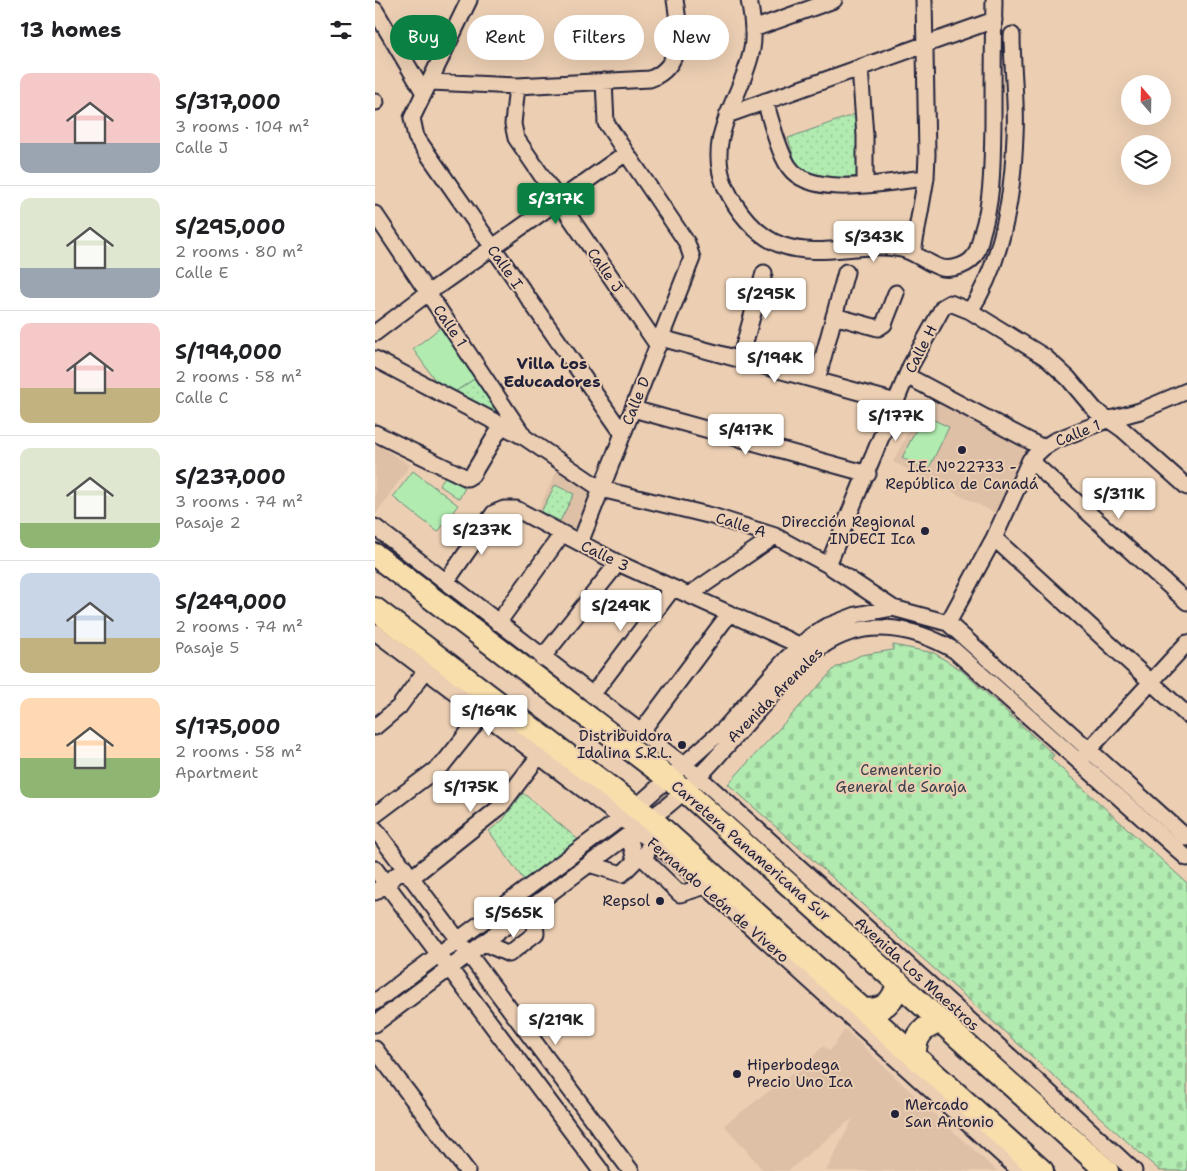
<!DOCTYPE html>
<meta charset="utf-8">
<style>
:root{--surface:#fff;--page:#f6f6f6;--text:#202124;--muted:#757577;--line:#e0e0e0;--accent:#0b8043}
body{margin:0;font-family:"Shantell Sans",sans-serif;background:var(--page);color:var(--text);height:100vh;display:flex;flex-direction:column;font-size:19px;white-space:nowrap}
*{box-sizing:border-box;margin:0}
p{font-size:16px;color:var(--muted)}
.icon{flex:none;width:28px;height:28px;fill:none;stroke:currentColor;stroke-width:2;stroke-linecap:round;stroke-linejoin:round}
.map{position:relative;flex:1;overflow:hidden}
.drawer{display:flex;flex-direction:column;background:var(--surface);width:375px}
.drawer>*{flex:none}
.hud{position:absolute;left:15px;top:15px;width:475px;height:45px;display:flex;gap:10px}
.needle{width:32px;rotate:340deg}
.buttons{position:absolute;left:746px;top:75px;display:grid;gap:10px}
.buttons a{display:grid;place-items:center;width:50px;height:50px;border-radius:50%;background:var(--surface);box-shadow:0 5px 20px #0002;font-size:25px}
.price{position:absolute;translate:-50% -42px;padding:0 11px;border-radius:5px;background:#fff;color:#222;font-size:16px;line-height:32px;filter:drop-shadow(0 1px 2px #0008)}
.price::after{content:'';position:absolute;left:50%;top:30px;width:15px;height:11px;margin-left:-8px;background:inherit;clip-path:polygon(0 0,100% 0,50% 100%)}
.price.selected{background:var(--accent);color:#fff}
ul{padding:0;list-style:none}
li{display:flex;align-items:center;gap:15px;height:125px;padding:0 20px}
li+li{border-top:1px solid var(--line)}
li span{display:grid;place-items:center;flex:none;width:140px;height:100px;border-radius:10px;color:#555}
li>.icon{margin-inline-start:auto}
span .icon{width:60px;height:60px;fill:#fffc;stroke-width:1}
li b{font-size:21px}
h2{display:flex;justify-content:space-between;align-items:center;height:60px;padding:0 20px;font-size:21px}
.tag{padding:0 18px;border-radius:22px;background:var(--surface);box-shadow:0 5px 20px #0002;font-size:18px;line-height:45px}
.tag.selected{background:var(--accent);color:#fff}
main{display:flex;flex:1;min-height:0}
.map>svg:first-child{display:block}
.built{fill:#dec0a7}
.green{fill:#b1ebb0;stroke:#6a8676}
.cemetery{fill:url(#cemetery-stones);stroke:#6a8676}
.park{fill:url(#park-dots);stroke:#6a8676}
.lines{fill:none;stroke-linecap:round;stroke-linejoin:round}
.minor-casing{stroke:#22223b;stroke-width:19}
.highway-casing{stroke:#22223b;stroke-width:26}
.minor{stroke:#eccfb3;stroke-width:15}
.highway{stroke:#f8deab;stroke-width:22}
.poi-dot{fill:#22223b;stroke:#eccfb3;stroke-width:2}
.labels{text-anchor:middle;stroke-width:4;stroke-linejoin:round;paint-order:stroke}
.street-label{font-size:15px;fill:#22223b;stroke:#eccfb3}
.poi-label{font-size:15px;fill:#22223b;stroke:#eccfb3;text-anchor:end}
.park-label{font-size:15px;fill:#37404d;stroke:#eccfb3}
.neighbourhood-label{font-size:16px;font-weight:bold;fill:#22223b;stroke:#eccfb3}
</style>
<main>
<section class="drawer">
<h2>13 homes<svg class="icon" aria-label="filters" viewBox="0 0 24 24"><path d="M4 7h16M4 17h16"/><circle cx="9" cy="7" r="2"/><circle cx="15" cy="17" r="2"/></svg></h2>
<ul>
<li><span style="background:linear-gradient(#f6c9c9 70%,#9aa5b1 0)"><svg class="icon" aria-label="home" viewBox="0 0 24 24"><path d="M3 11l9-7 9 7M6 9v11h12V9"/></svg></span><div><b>S/317,000</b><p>3 rooms · 104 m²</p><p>Calle J</p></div></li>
<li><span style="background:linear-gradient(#dfe7d0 70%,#9aa5b1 0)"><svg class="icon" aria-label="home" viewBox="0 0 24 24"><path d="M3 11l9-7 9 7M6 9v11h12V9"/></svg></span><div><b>S/295,000</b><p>2 rooms · 80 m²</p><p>Calle E</p></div></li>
<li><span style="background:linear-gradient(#f6c9c9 65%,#c2b280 0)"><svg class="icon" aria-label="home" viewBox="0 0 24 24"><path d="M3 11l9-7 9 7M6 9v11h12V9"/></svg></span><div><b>S/194,000</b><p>2 rooms · 58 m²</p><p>Calle C</p></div></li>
<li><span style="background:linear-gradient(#dfe7d0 75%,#8fb573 0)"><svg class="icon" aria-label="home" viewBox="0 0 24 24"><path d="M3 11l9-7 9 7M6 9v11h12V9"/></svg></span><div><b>S/237,000</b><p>3 rooms · 74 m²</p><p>Pasaje 2</p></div></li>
<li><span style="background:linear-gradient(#c9d6e8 65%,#c2b280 0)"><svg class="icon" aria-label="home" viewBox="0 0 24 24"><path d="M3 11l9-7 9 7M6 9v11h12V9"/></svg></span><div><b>S/249,000</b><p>2 rooms · 74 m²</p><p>Pasaje 5</p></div></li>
<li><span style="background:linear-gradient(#ffd9b3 60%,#8fb573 0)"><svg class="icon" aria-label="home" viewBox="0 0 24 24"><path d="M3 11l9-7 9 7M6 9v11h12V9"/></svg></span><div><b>S/175,000</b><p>2 rooms · 58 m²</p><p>Apartment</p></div></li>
</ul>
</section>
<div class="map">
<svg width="812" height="1171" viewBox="0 0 812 1171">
<defs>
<pattern id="cemetery-stones" width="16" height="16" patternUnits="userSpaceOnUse" patternTransform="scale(1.25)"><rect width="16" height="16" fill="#b1ebb0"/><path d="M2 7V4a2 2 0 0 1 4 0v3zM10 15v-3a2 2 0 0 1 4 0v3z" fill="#98c998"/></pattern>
<pattern id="park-dots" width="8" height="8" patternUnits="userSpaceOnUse" patternTransform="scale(1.25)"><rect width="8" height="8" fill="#b1ebb0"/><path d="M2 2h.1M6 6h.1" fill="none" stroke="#98c998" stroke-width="1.8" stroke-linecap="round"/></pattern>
</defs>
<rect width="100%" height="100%" fill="#eccfb3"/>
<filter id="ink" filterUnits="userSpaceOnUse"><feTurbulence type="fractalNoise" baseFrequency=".02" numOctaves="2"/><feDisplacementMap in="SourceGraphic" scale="10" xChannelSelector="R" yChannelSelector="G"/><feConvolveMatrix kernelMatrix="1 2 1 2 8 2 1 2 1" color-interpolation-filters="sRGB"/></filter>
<g filter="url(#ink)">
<path class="built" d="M560 397 596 416 598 420 606 425 611 424 647 443 651 456 622 514 518 462 548 401Z
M0 443 35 465 1 514H0Z
M183 468 221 491 203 533 162 513Z
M470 1029 556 1111 622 1171H451L478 1118 413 1171H389L349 1125 418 1073 421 1075 448 1046 455 1051Z"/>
<path class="green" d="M70 324 105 375 77 394 65 387 38 349Z
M548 415 574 427 553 470 527 458Z
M38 471 83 505 63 532 18 497Z
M72 474 92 484 84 499 64 485Z"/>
<path class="cemetery" d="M518 645 559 653 586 670 679 755 676 759 812 883V1171H785L353 784 460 668 486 655 518 650Z"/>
<path class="park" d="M486 112 485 179C467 180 438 185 424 168 419 161 416 147 413 138Z
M105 375 126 415 120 416 77 394Z
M180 485 199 494 185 521 166 512Z
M148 793 206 842 150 882 114 831 128 820Z"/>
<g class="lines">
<defs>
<path id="minor" d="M94 0 37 118 41 137 248 434
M374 0C377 15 380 33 377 49 368 97 329 135 350 186 361 210 381 236 406 245 446 259 486 241 526 249 541 252 552 264 567 268 579 270 594 265 600 255 604 249 605 240 607 233 618 198 617 162 618 125 618 83 618 42 619 0
M0 10 49 93
M378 29 459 0
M485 68 490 136V184
M56 82 142 86 275 79C309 66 305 29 300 0
M142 86 138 124 141 138 283 346
M390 101C396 120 403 151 414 167 437 200 516 181 551 178
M0 102H1
M352 115 619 20
M0 214 148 435
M538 252 551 178 552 154 549 0
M595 311C628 261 638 195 640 135 642 102 637 68 637 35
M459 316 503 328 509 324 521 293
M0 333 53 293 251 153
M286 338 521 402
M0 359 149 437 226 489 337 516 400 536 453 565 518 608
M365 360 389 273
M532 376 668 448
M442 380 471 272
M258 409 493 474
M0 433 92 478 97 475 127 425
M655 460 812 602
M0 527 324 777 650 1070 759 1171
M619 538 812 715
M205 543 317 258 312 243 231 123 229 81
M453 565 536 365 568 307 575 303 595 311 670 357 693 378 720 410 747 429 812 487
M71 582 119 513 129 509H141L243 563 424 645
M314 595 400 536
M123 623 187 534
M573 623 619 538 655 460 668 448 679 441 732 420 765 411 812 391
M0 632 304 862 645 1171
M167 658 243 563
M217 695 298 588
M0 727 24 707 51 670
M266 732 354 614
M708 756 812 643
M0 815 68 764 108 714
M0 829 256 1171
M275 840 270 860 305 894 331 886
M214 864 247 874 260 861 254 835
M0 869 226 1171
M36 878 125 807 164 756
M0 892 29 869
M109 943 134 954 161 933 158 906
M0 1002 261 807 350 728 412 658 436 636 450 627 481 615 518 608 573 623 812 838
M0 1024 292 806C332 773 364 730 400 692 414 677 428 659 446 647 488 617 537 626 579 650L812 858
M0 1049 92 1171"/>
<path id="highway" d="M0 555 310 791 732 1171
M0 609 276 819 667 1171
M488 1009C507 1013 520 1001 523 982
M540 1055C539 1036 549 1024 569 1022"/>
</defs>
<use href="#minor" class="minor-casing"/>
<use href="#highway" class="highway-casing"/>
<use href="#minor" class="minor"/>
<use href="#highway" class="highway"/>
</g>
</g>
<g class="poi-dot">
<circle cx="587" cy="450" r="5"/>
<circle cx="550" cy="531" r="5"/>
<circle cx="307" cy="745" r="5"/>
<circle cx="285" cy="901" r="5"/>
<circle cx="362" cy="1074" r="5"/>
<circle cx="520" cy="1114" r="5"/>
</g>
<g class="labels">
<g class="street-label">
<text transform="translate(130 267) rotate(55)" y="5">Calle I</text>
<text transform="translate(230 270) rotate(55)" y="5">Calle J</text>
<text transform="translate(75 326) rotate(56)" y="5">Calle 1</text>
<text transform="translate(546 349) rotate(-63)" y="5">Calle H</text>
<text transform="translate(261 401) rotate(-68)" y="5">Calle D</text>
<text transform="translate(703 433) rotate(-22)" y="5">Calle 1</text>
<text transform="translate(366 525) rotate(17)" y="5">Calle A</text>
<text transform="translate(230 556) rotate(26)" y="5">Calle 3</text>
<text transform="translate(400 695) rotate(-45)" y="5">Avenida Arenales</text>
<text transform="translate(376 851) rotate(41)" y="5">Carretera Panamericana Sur</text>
<text transform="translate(343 900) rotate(41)" y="5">Fernando León de Vivero</text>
<text transform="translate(542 974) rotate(42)" y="5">Avenida Los Maestros</text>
</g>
<g class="poi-label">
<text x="587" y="472" text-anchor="middle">I.E. Nº22733 -<tspan x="587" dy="17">República de Canadá</tspan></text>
<text x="540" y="527">Dirección Regional<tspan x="540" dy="17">INDECI Ica</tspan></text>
<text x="297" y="741">Distribuidora<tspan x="297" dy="17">Idalina S.R.L.</tspan></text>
<text x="275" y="906">Repsol</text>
<text x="372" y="1070" text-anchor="start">Hiperbodega<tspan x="372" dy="17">Precio Uno Ica</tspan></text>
<text x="530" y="1110" text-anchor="start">Mercado<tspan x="530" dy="17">San Antonio</tspan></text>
</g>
<g class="park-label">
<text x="526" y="775">Cementerio<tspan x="526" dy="17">General de Saraja</tspan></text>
</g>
<g class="neighbourhood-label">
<text x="177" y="369">Villa Los<tspan x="177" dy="18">Educadores</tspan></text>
</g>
</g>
</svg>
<div class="buttons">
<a><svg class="needle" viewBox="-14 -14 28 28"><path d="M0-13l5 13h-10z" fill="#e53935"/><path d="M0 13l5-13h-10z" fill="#757577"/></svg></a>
<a><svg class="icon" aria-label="layers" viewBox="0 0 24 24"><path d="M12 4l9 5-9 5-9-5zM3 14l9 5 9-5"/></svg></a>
</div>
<b class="price selected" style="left:181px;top:225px">S/317K</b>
<b class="price" style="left:499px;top:263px">S/343K</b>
<b class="price" style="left:391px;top:320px">S/295K</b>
<b class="price" style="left:400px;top:384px">S/194K</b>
<b class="price" style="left:521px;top:442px">S/177K</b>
<b class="price" style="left:371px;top:456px">S/417K</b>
<b class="price" style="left:744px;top:520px">S/311K</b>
<b class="price" style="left:107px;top:556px">S/237K</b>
<b class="price" style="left:246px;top:632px">S/249K</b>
<b class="price" style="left:114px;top:737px">S/169K</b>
<b class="price" style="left:96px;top:813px">S/175K</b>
<b class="price" style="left:139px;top:939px">S/565K</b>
<b class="price" style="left:181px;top:1046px">S/219K</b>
<div class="hud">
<a class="tag selected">Buy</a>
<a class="tag">Rent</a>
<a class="tag">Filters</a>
<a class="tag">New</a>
</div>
</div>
</main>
